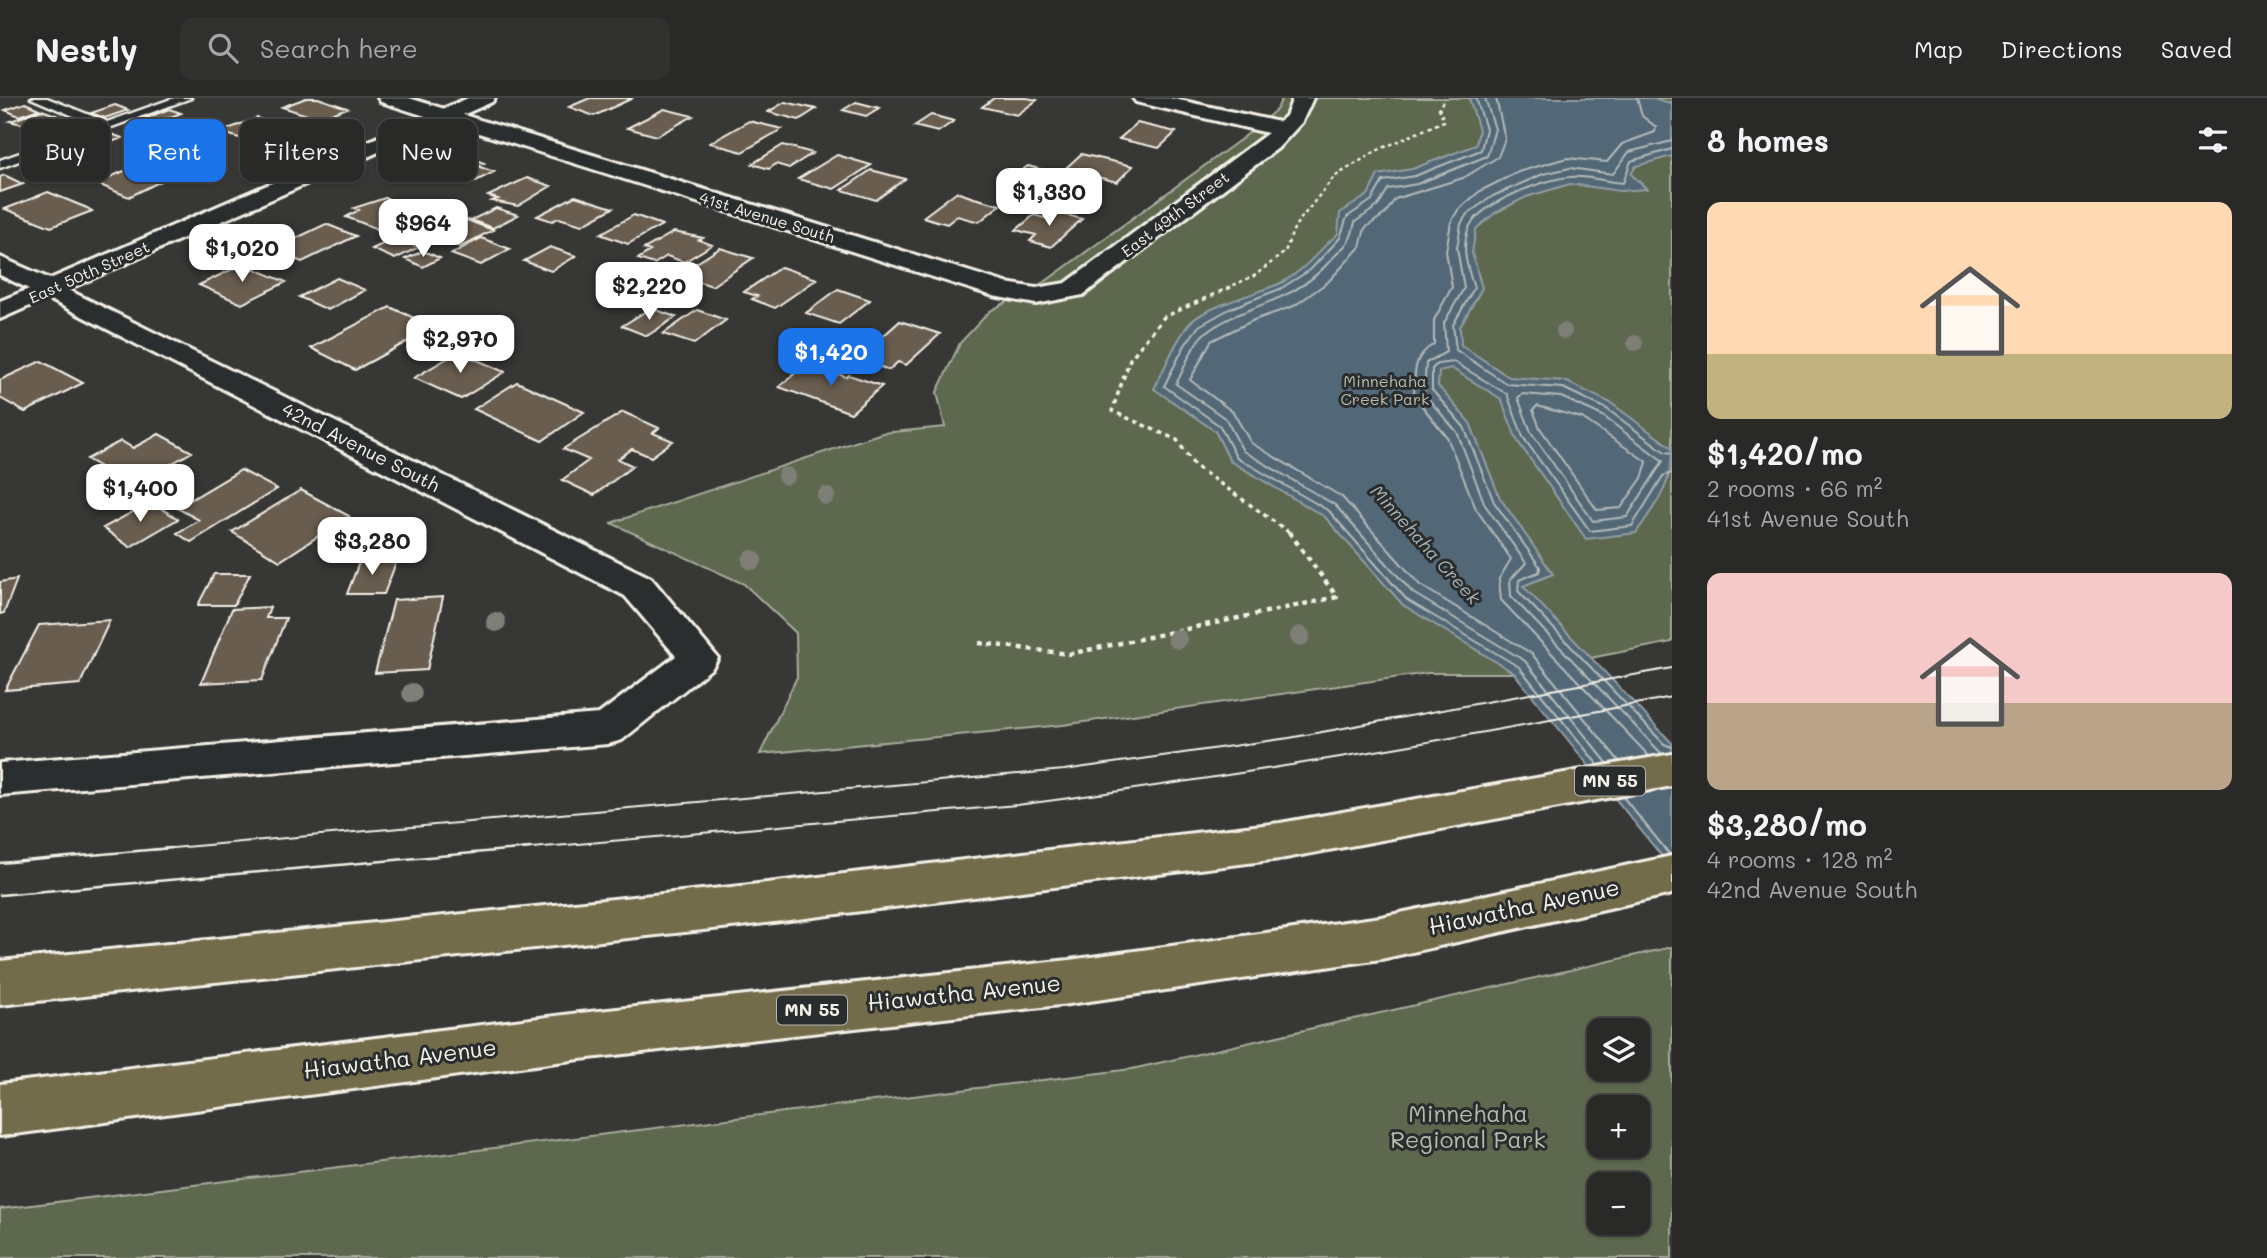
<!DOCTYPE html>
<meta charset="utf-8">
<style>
:root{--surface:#292928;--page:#313130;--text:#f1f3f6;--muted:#a5a6a8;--line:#454545;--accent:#1a73e8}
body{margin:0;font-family:Mali,sans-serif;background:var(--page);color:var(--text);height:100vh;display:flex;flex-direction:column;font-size:26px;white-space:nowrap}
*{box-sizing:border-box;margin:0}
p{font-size:23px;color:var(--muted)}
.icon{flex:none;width:38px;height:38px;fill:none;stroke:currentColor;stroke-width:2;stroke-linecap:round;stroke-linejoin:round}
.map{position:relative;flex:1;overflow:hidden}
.panel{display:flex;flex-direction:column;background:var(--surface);width:595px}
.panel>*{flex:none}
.guide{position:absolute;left:21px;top:21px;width:665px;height:63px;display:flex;gap:14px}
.fabs{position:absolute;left:1587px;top:920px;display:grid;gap:14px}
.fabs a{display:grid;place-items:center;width:63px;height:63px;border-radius:14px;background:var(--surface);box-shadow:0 2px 5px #0004,0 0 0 2px var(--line);font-size:35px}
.price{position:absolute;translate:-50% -60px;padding:0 16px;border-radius:14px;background:#fff;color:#222;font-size:23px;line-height:46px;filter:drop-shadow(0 2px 4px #0008)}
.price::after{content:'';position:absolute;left:50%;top:42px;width:21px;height:16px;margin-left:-10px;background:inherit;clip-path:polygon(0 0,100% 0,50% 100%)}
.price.active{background:var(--accent);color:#fff}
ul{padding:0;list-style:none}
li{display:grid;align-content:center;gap:14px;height:371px;padding:0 35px}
li span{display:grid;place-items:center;height:217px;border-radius:14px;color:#555}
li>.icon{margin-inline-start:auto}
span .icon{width:126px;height:126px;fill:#fffc;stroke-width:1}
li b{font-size:30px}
h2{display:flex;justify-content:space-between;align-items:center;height:84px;padding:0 35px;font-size:30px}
.pill{padding:0 24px;border-radius:14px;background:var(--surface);box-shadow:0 2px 5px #0004,0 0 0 2px var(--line);font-size:24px;line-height:63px}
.pill.active{background:var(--accent);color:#fff}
header{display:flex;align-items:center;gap:42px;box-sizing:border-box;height:98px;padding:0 35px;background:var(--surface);border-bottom:2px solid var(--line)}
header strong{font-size:33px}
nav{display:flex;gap:38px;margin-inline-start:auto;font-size:24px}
.search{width:490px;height:63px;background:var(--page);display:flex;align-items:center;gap:18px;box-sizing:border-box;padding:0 24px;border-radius:14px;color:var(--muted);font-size:26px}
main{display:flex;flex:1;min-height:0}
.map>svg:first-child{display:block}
.green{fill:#5d684f;stroke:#a8ac9c;stroke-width:2;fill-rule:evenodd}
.water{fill:#526776;stroke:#939ea4;stroke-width:2}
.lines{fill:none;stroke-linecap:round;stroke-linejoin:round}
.shore-far1{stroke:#b3baba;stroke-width:2}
.shore{stroke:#b3baba;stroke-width:2.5}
.building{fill:#695d50;stroke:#f4f1e8;stroke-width:2}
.service-casing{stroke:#f4f1e8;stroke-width:5}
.minor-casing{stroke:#f4f1e8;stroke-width:6}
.tertiary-casing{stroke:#f4f1e8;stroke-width:6}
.trunk-casing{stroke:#f4f1e8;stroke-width:6}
.path-far2{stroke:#f4f1e8;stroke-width:2.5;stroke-dasharray:3.5 3.5;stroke-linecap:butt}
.path-far1{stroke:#f4f1e8;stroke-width:3.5;stroke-dasharray:4.5 4.5;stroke-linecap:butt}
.path{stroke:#f4f1e8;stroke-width:4.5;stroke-dasharray:5 5;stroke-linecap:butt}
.service{fill:#2a2d2e;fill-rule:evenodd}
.minor{fill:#2a2d2e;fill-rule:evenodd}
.tertiary{fill:#2a2d2e;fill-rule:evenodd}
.trunk{fill:#736c4b;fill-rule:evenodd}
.tram-far1{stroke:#f4f1e8;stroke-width:2}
.tram{stroke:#f4f1e8;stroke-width:2.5}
.tree{fill:#7e7f76}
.labels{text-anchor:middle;stroke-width:6;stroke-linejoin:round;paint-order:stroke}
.far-street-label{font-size:16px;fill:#f4f1e8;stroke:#2a2d2e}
.far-park-label{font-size:16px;fill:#b8baab;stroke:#2a2d2e}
.far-water-label{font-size:18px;font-style:italic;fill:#abb3b5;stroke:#2a2d2e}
.shield{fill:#2a2d2e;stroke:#b7b6b0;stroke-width:2}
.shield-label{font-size:18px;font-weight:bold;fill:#f4f1e8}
.street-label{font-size:19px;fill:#f4f1e8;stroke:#2a2d2e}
.near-street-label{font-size:23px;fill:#f4f1e8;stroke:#2a2d2e}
.near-park-label{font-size:23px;fill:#b8baab;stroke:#2a2d2e}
</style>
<header>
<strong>Nestly</strong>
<div class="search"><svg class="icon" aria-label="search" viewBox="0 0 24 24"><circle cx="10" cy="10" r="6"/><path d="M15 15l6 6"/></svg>Search here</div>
<nav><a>Map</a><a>Directions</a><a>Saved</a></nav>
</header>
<main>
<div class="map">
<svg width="1672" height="1160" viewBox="0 0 1672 1160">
<rect width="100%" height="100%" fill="#373735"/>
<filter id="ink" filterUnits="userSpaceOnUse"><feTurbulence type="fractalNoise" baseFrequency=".0143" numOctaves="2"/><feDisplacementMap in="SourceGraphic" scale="14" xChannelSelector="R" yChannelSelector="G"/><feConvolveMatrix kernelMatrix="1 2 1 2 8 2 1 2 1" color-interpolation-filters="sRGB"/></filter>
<g filter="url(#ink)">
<path class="green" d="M1282 0H1672V544L1514 575H1428L1063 627 760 656 797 579 796 535 744 486 611 425 882 335 945 329 937 294 960 245 990 213 1046 183 1244 39 1277 11Z
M1672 849V1160H0V1111L1132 971ZM1600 933H1638V971H1600ZM1600 1010H1638V1048H1600ZM1600 1087H1638V1125H1600Z"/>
<path class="water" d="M1469 0H1649L1672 5V58L1636 68 1631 76 1647 91 1620 93 1570 86 1526 99 1495 115 1476 131 1472 155 1482 190 1460 229 1461 247 1509 279 1565 283 1611 305 1672 350C1672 389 1657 404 1636 435L1586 441 1517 342 1501 301 1451 270 1439 273 1438 288 1470 325 1500 400 1553 476 1523 488 1672 645V771L1514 575 1403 507 1325 419 1230 363 1215 333 1154 291C1164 272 1177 239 1191 224 1207 208 1259 195 1281 185 1305 173 1318 152 1338 136L1340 115 1368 97 1378 77 1412 71 1476 47 1479 32Z"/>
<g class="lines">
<path class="shore-far1" d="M1476 0 1486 31 1481 52 1415 78 1383 83 1372 102 1347 119 1340 140 1310 172 1280 191 1231 210 1199 228 1185 247 1164 288 1220 328 1236 359 1329 413 1407 502 1519 569 1598 667
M1485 0 1495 31 1487 58 1417 86 1388 91 1378 108 1355 124C1350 148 1345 146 1330 163 1291 208 1249 203 1205 235 1193 244 1184 272 1176 286L1226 321 1243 353 1335 407 1413 495 1525 563 1608 666
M1496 0 1505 41 1498 59 1463 80 1395 101 1385 116 1365 130 1360 149 1328 184 1294 208 1254 222 1211 243 1190 282 1233 314 1251 345 1342 399 1420 487 1532 556 1619 663
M1637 0 1642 18 1656 29 1655 34 1622 46 1607 64 1567 60 1518 74 1480 93 1458 112 1451 124 1446 153 1452 189 1434 222V246C1412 259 1415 274 1414 298L1447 339 1476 411 1511 461 1499 481 1501 502 1649 658
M1672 51 1631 63 1623 85C1605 84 1587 77 1570 79 1543 81 1477 106 1468 132 1461 151 1468 172 1474 190L1453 227 1456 252 1507 286 1563 290 1607 311 1665 354 1672 355
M1522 296 1561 299 1603 318 1663 363 1627 419 1593 423 1531 334 1518 300Z
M1537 308 1582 320 1647 364 1642 380 1621 410 1597 412 1540 330 1533 312Z
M1672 375 1663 378 1632 428 1590 433 1523 339 1507 296 1454 264 1437 266 1432 271V292L1464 329 1494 404 1540 469 1539 474 1519 482 1518 493 1664 646 1672 649
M1662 656 1511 498 1510 482 1526 465 1485 407 1457 334 1424 296 1426 265 1446 254 1444 225 1464 190 1457 150 1461 126 1467 116 1493 98 1543 76 1570 70 1613 76 1629 54 1672 43
M1623 699 1666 752"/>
<path class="shore" d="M1664 750 1670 757"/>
</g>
<path class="building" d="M306 0H318L347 10 319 21 282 9Z
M590 0H633L594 18 569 9Z
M994 0H1027L1037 2 1017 17 982 9Z
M785 4 816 11 799 22 768 14Z
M856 4 879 10 866 18 843 12Z
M25 5 39 11 19 18 5 12Z
M115 7 128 12 105 20 91 15Z
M169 11 181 15 158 24 146 20Z
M664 11 693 18 657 38 627 30Z
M42 12 58 18 30 28 10 23Z
M931 17 954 23 938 34 914 28Z
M257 20 286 30 274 35 281 37 258 46 220 34Z
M749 23 782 31 742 54 710 45Z
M1137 25 1176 34 1159 50 1119 41Z
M106 34 122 40 96 50 80 43Z
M82 47 101 54 70 66 52 58Z
M783 47 813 55 789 70 776 66 769 71 752 66Z
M195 50 219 58 183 76 156 65Z
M1081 56 1133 68 1117 84 1065 71Z
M837 57 871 67 834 91 798 81Z
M468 59 484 65 477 68 494 74 468 87 454 82 446 86 426 79Z
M1028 68 1050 74 1026 91 1003 85Z
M134 69 165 81 129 99 95 85Z
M871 72 905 81 876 102 842 92Z
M1053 73 1082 80 1072 90 1042 82Z
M4 77 23 86 0 94V79Z
M527 80 551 88 518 108 492 103 498 101 488 98Z
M1041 83 1066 89 1050 103 1024 96Z
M48 94 87 110 92 113 51 129 5 111Z
M956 94 974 100 1000 107 979 124 957 118 947 126 923 119Z
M575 98 613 110 582 127 559 120 552 123 537 118Z
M385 100 399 105 392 108 420 119 388 135 346 119 359 112 354 110Z
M496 110 518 117 493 130 471 122Z
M1052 113 1082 121 1051 149 1030 143 1036 137 1016 132 1034 117 1044 120Z
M634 117 662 127 628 146 600 136Z
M467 122 493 132 460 149 434 139Z
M326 126 356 138 302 164 271 152Z
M674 134 703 140 699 142 712 147 684 164 667 158 654 166 638 161 650 153 644 151Z
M395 140 419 149 395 161 372 151Z
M481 140 510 151 481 167 451 156Z
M550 149 576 158 551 173 524 163Z
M720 150 753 160 712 188 678 177Z
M423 153 440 160 423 169 405 161Z
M243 166 286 184 242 206 199 187Z
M781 169 817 181 775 210 752 201 757 198 744 194Z
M337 180 365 192 328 212 299 199Z
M838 191 870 202 839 226 806 215Z
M390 209 434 229 355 272 311 250Z
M651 210 676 219 647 238 622 228Z
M697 212 726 222 694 246 663 236Z
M900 223 940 236 906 267 898 264 889 272 864 263 870 257 864 255Z
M458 254 505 274 461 301 414 280Z
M41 263 83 285 25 314 0 300V282Z
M807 265 846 279 849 277 882 288 851 315 779 289Z
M517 284 584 314 542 343 474 311Z
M623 314 659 330 653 335 673 343 651 359 632 351 618 361 633 368 594 397 562 382 589 362 563 351Z
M159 336 192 354 132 388 87 361 121 343 133 350Z
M241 372 277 391 191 444 177 435 199 422 177 410Z
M301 392 349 418 280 463 232 434Z
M151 404 178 421 130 449 103 430Z
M360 462H397L384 496H347Z
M214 476H250L234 507H198Z
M17 481 4 515 0 516V484Z
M443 499 427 572 375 575 394 502Z
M270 509 266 520H286L262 582 201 585 232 511Z
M110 522 80 586 5 592 39 527Z"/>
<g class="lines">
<defs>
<path id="service" d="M31 0H47L107 24 174 0H191L0 70V62L97 28Z"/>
<path id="minor" d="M378 0H409L1006 185 1036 190 1066 185 1268 35 1136 4 1133 0H1170L1279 24 1286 18 1293 0H1313L1302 24 1278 50 1083 197 1036 206 993 198 381 4Z
M50 183 651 480 718 560 712 570 622 642 608 646 0 697V665L599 616 676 558 625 498 41 197 37 191 41 185Z"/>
<path id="tertiary" d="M468 0H495L492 4 0 221V203L29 191 0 177V159L50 181Z"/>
<path id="trunk" d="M1672 656V688L1280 761 741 828 0 907V863L741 788 1280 725Z
M1672 758V796L1381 861 1069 906 580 961 0 1038V986L580 915 1069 862 1381 819Z"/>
</defs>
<use href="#service" class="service-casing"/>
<use href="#minor" class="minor-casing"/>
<use href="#tertiary" class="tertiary-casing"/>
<use href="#trunk" class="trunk-casing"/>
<path class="path-far2" d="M1227 190 1254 178 1285 154 1295 128 1334 79 1376 53 1444 23 1439 10 1445 0"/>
<path class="path-far1" d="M1231 189 1164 219 1130 261 1112 313 1177 342 1194 367 1290 435"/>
<path class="path" d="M979 545 1069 556 1337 499 1289 434"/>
<use href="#service" class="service"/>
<use href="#minor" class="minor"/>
<use href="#tertiary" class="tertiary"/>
<use href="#trunk" class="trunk"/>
<path class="tram-far1" d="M150 752 1064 672 1289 640 1672 570
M510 752 1017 707C1237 679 1454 641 1672 599"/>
<path class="tram" d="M0 765 171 750
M0 797 530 750"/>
</g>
<g class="tree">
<circle cx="1564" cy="233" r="8"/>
<circle cx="1635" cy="245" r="8"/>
<circle cx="786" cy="378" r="9"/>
<circle cx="826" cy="398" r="9"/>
<circle cx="752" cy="462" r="10"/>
<circle cx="496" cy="524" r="10"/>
<circle cx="1300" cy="538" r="10"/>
<circle cx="1177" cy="541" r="10"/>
<circle cx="412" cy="595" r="10"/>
</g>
</g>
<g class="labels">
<g class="far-street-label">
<text transform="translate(1175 116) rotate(-37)" y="6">East 49th Street</text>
<text transform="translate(767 119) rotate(17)" y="6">41st Avenue South</text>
<text transform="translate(89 174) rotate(-24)" y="6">East 50th Street</text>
</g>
<g class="far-park-label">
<text x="1385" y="289">Minnehaha<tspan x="1385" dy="18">Creek Park</tspan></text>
</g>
<g class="far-water-label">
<text transform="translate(1425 447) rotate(48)" y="6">Minnehaha Creek</text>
</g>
<g class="shield">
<rect x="1575" y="668.5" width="70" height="29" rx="5"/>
<rect x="777" y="897.5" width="70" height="29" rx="5"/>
</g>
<g class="shield-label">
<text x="1610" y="689">MN 55</text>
<text x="812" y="918">MN 55</text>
</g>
<g class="street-label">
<text transform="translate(361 349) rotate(27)" y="7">42nd Avenue South</text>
</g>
<g class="near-street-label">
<text transform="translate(1524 809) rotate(-12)" y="8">Hiawatha Avenue</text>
<text transform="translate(964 895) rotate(-6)" y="8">Hiawatha Avenue</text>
<text transform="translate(400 961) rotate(-7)" y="8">Hiawatha Avenue</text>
</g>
<g class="near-park-label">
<text x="1468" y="1024">Minnehaha<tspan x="1468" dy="26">Regional Park</tspan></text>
</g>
</g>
</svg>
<div class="fabs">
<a><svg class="icon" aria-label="layers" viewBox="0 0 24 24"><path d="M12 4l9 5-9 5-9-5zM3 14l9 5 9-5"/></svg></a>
<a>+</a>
<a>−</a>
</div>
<b class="price" style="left:1049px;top:130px">$1,330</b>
<b class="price" style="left:423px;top:161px">$964</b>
<b class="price" style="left:242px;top:186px">$1,020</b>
<b class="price" style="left:649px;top:224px">$2,220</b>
<b class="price" style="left:460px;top:277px">$2,970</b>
<b class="price active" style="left:831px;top:290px">$1,420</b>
<b class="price" style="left:140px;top:426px">$1,400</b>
<b class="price" style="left:372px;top:479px">$3,280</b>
<div class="guide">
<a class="pill">Buy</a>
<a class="pill active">Rent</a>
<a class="pill">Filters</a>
<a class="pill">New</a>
</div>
</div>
<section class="panel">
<h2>8 homes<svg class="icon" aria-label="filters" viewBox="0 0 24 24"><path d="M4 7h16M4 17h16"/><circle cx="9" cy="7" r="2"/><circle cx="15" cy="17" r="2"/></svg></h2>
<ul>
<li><span style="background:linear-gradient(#ffd9b3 70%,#c2b280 0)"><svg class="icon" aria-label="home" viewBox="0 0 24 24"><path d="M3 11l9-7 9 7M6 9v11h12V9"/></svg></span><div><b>$1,420/mo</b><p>2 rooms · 66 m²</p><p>41st Avenue South</p></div></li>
<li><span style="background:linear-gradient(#f6c9c9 60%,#b9a48a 0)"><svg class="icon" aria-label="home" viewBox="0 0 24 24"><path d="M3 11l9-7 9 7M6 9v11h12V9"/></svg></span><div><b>$3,280/mo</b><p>4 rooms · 128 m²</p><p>42nd Avenue South</p></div></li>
</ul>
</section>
</main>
